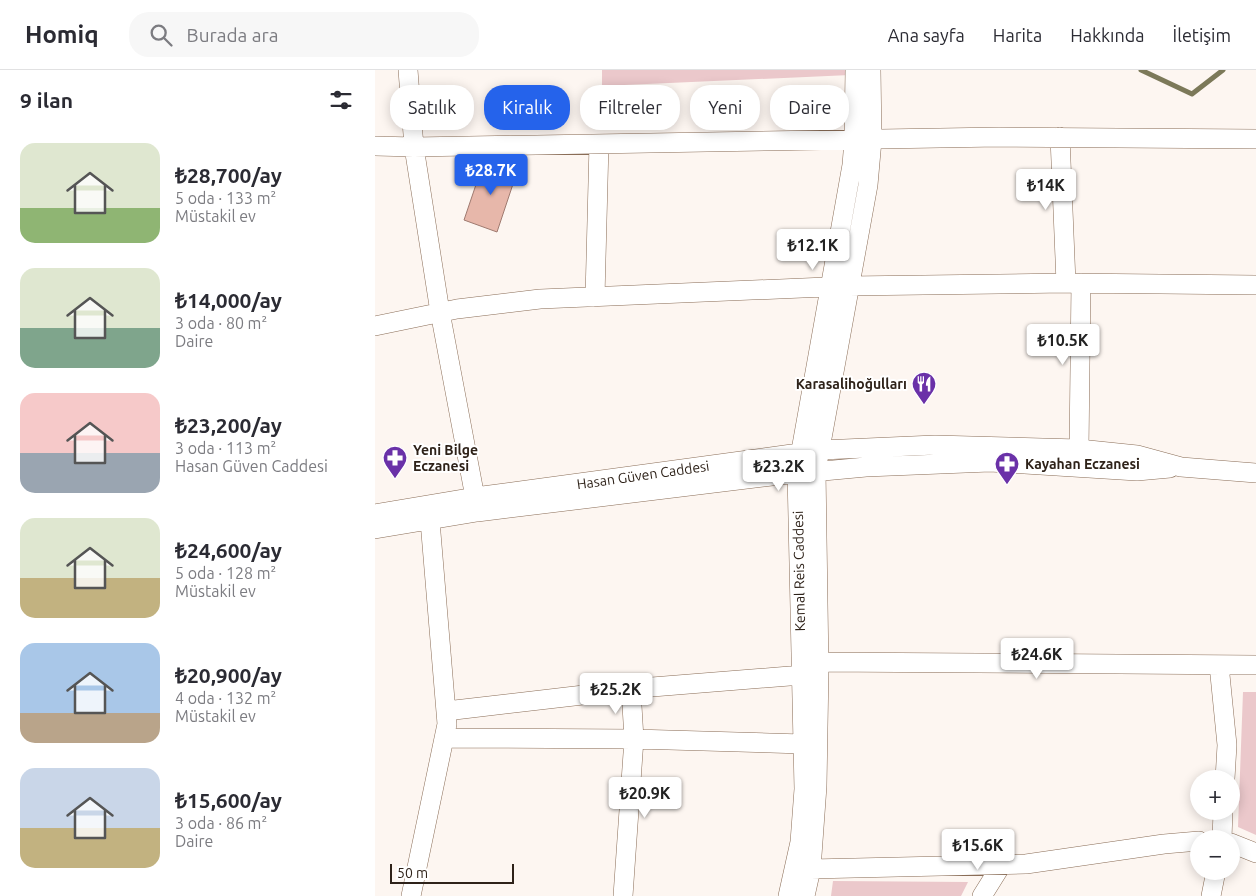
<!DOCTYPE html>
<html lang="tr">
<meta charset="utf-8">
<style>
:root{--surface:#fff;--page:#f7f7f7;--text:#2b2b33;--muted:#7c7c81;--line:#e1e1e2;--accent:#2563eb}
body{margin:0;font-family:Ubuntu,sans-serif;background:var(--page);color:var(--text);height:100vh;display:flex;flex-direction:column;font-size:19px;white-space:nowrap}
*{box-sizing:border-box;margin:0}
p{font-size:16px;color:var(--muted)}
.icon{flex:none;width:28px;height:28px;fill:none;stroke:currentColor;stroke-width:2;stroke-linecap:round;stroke-linejoin:round}
.map{position:relative;flex:1;overflow:hidden}
.details{display:flex;flex-direction:column;background:var(--surface);width:375px}
.details>*{flex:none}
.top-card{position:absolute;left:15px;top:15px;width:475px;height:45px;display:flex;gap:10px}
.controls{position:absolute;left:815px;top:700px;display:grid;gap:10px}
.controls a{display:grid;place-items:center;width:50px;height:50px;border-radius:50%;background:var(--surface);box-shadow:0 2px 12px #0003;font-size:25px}
.scale{position:absolute;left:15px;bottom:12px;width:124px;box-sizing:border-box;padding-left:5px;border:2px solid #2e2219;border-top:0;font-size:14px;line-height:18px;white-space:nowrap;color:#2e2219;-webkit-text-stroke:4px #fff;paint-order:stroke}
.price{position:absolute;translate:-50% -42px;padding:0 11px;border-radius:5px;background:#fff;color:#222;font-size:16px;line-height:32px;filter:drop-shadow(0 1px 2px #0008)}
.price::after{content:'';position:absolute;left:50%;top:30px;width:15px;height:11px;margin-left:-8px;background:inherit;clip-path:polygon(0 0,100% 0,50% 100%)}
.price.on{background:var(--accent);color:#fff}
ul{padding:0;list-style:none}
li{display:flex;align-items:center;gap:15px;height:125px;padding:0 20px}
li span{display:grid;place-items:center;flex:none;width:140px;height:100px;border-radius:15px;color:#555}
li>.icon{margin-inline-start:auto}
span .icon{width:60px;height:60px;fill:#fffc;stroke-width:1}
li b{font-size:21px}
h2{display:flex;justify-content:space-between;align-items:center;height:60px;padding:0 20px;font-size:21px}
.pill{padding:0 18px;border-radius:20px;background:var(--surface);box-shadow:0 2px 12px #0003;font-size:18px;line-height:45px}
.pill.on{background:var(--accent);color:#fff}
header{display:flex;align-items:center;gap:30px;box-sizing:border-box;height:70px;padding:0 25px;background:var(--surface);border-bottom:1px solid var(--line)}
header strong{font-size:24px}
nav{display:flex;gap:28px;margin-inline-start:auto;font-size:18px}
.search{width:350px;height:45px;background:var(--page);display:flex;align-items:center;gap:12px;box-sizing:border-box;padding:0 18px;border-radius:20px;color:var(--muted);font-size:19px}
main{display:flex;flex:1;min-height:0}
.map>svg:first-child{display:block}
.green{fill:#ebc8cb}
.lines{fill:none;stroke-linecap:round;stroke-linejoin:round}
.stream{stroke:#7c7959;stroke-width:5}
.building{fill:#e7b7aa;stroke:#9f7a70}
.minor-casing{stroke:#8a6d57;stroke-width:20}
.minor{stroke:#fff;stroke-width:19}
.labels{text-anchor:middle;stroke-width:4;stroke-linejoin:round;paint-order:stroke}
.poi-label{font-size:14px;font-weight:bold;fill:#2e2219;stroke:#fff;text-anchor:start}
.street-label{font-size:14px;fill:#2e2219;stroke:#fff}
</style>
<header>
<strong>Homiq</strong>
<div class="search"><svg class="icon" aria-label="search" viewBox="0 0 24 24"><circle cx="10" cy="10" r="6"/><path d="M15 15l6 6"/></svg>Burada ara</div>
<nav><a>Ana sayfa</a><a>Harita</a><a>Hakkında</a><a>İletişim</a></nav>
</header>
<main>
<section class="details">
<h2>9 ilan<svg class="icon" aria-label="filters" viewBox="0 0 24 24"><path d="M4 7h16M4 17h16"/><circle cx="9" cy="7" r="2"/><circle cx="15" cy="17" r="2"/></svg></h2>
<ul>
<li><span style="background:linear-gradient(#dfe7d0 65%,#8fb573 0)"><svg class="icon" aria-label="home" viewBox="0 0 24 24"><path d="M3 11l9-7 9 7M6 9v11h12V9"/></svg></span><div><b>₺28,700/ay</b><p>5 oda · 133 m²</p><p>Müstakil ev</p></div></li>
<li><span style="background:linear-gradient(#dfe7d0 60%,#7fa58c 0)"><svg class="icon" aria-label="home" viewBox="0 0 24 24"><path d="M3 11l9-7 9 7M6 9v11h12V9"/></svg></span><div><b>₺14,000/ay</b><p>3 oda · 80 m²</p><p>Daire</p></div></li>
<li><span style="background:linear-gradient(#f6c9c9 60%,#9aa5b1 0)"><svg class="icon" aria-label="home" viewBox="0 0 24 24"><path d="M3 11l9-7 9 7M6 9v11h12V9"/></svg></span><div><b>₺23,200/ay</b><p>3 oda · 113 m²</p><p>Hasan Güven Caddesi</p></div></li>
<li><span style="background:linear-gradient(#dfe7d0 60%,#c2b280 0)"><svg class="icon" aria-label="home" viewBox="0 0 24 24"><path d="M3 11l9-7 9 7M6 9v11h12V9"/></svg></span><div><b>₺24,600/ay</b><p>5 oda · 128 m²</p><p>Müstakil ev</p></div></li>
<li><span style="background:linear-gradient(#a9c7e8 70%,#b9a48a 0)"><svg class="icon" aria-label="home" viewBox="0 0 24 24"><path d="M3 11l9-7 9 7M6 9v11h12V9"/></svg></span><div><b>₺20,900/ay</b><p>4 oda · 132 m²</p><p>Müstakil ev</p></div></li>
<li><span style="background:linear-gradient(#c9d6e8 60%,#c2b280 0)"><svg class="icon" aria-label="home" viewBox="0 0 24 24"><path d="M3 11l9-7 9 7M6 9v11h12V9"/></svg></span><div><b>₺15,600/ay</b><p>3 oda · 86 m²</p><p>Daire</p></div></li>
</ul>
</section>
<div class="map">
<svg width="881" height="826" viewBox="0 0 881 826">
<rect width="100%" height="100%" fill="#fdf6f1"/>
<path class="green" d="M227 0H474L475 5 227 16Z
M868 622H881V765L863 757Z
M458 811 593 812 586 826H456Z"/>
<g class="lines">
<path class="stream" d="M766 0 817 24 848 0"/>
</g>
<path class="building" d="M109 91 142 102 122 162 89 150Z"/>
<g class="lines">
<defs>
<path id="minor" d="M33 0 39 77 65 242 102 438
M685 67 691 213
M0 76 39 77 624 67 881 69
M220 227 224 74
M0 256 82 239 165 229 474 216 691 213 881 215
M704 379 706 213
M0 444 100 427 446 380 560 375 704 379 762 385 806 397 881 403
M0 459 102 442 405 405 491 397 615 392 762 401 795 398
M444 592 881 595
M844 595 852 675 850 709
M71 641 277 617 427 605
M69 668 259 669 428 674
M847 769 848 741
M856 773 881 783
M436 799 651 794 789 774 824 771
M36 826 72 654 54 439
M248 826 259 669 256 619
M413 826 425 772 429 719 422 403 477 95 479 70 480 0
M430 826 436 799 442 716 444 599 441 401 493 115 497 70 496 0
M607 826 627 794
M836 826 841 801"/>
</defs>
<use href="#minor" class="minor-casing"/>
<use href="#minor" class="minor"/>
</g>
<defs>
<symbol id="restaurant-pin" viewBox="-11 -11 22 30"><path d="M0 17L-7.5 6A9.5 9.5 0 1 1 7.5 6Z" fill="#6a31a8" stroke="#fff"/><path d="M-5-6h1v4h1v-4h1v4h1v-4h1v5L-1.5 .5V6h-2V.5L-5-1ZM5-6V6H3V1.5H1.5Q1.5-4 5-6Z" fill="#fff"/></symbol>
<symbol id="pharmacy-pin" viewBox="-11 -11 22 30"><path d="M0 17L-7.5 6A9.5 9.5 0 1 1 7.5 6Z" fill="#6a31a8" stroke="#fff"/><path d="M-2-6h4v4h4v4h-4v4h-4v-4h-4v-4h4Z" fill="#fff"/></symbol>
</defs>
<g fill-rule="evenodd">
<use href="#restaurant-pin" x="535" y="300" width="28" height="38"/>
<use href="#pharmacy-pin" x="6" y="374" width="28" height="38"/>
<use href="#pharmacy-pin" x="618" y="380" width="28" height="38"/>
</g>
<g class="labels">
<g class="poi-label">
<text x="532" y="319" text-anchor="end">Karasalihoğulları</text>
<text x="38" y="385">Yeni Bilge<tspan x="38" dy="16">Eczanesi</tspan></text>
<text x="650" y="399">Kayahan Eczanesi</text>
</g>
<g class="street-label">
<text transform="translate(268 405) rotate(-8)" y="5">Hasan Güven Caddesi</text>
<text transform="translate(424 501) rotate(-91)" y="5">Kemal Reis Caddesi</text>
</g>
</g>
</svg>
<div class="controls">
<a>+</a>
<a>−</a>
</div>
<div class="scale">50 m</div>
<b class="price on" style="left:116px;top:126px">₺28.7K</b>
<b class="price" style="left:671px;top:141px">₺14K</b>
<b class="price" style="left:438px;top:201px">₺12.1K</b>
<b class="price" style="left:688px;top:296px">₺10.5K</b>
<b class="price" style="left:404px;top:422px">₺23.2K</b>
<b class="price" style="left:662px;top:610px">₺24.6K</b>
<b class="price" style="left:241px;top:645px">₺25.2K</b>
<b class="price" style="left:270px;top:749px">₺20.9K</b>
<b class="price" style="left:603px;top:801px">₺15.6K</b>
<div class="top-card">
<a class="pill">Satılık</a>
<a class="pill on">Kiralık</a>
<a class="pill">Filtreler</a>
<a class="pill">Yeni</a>
<a class="pill">Daire</a>
</div>
</div>
</main>
